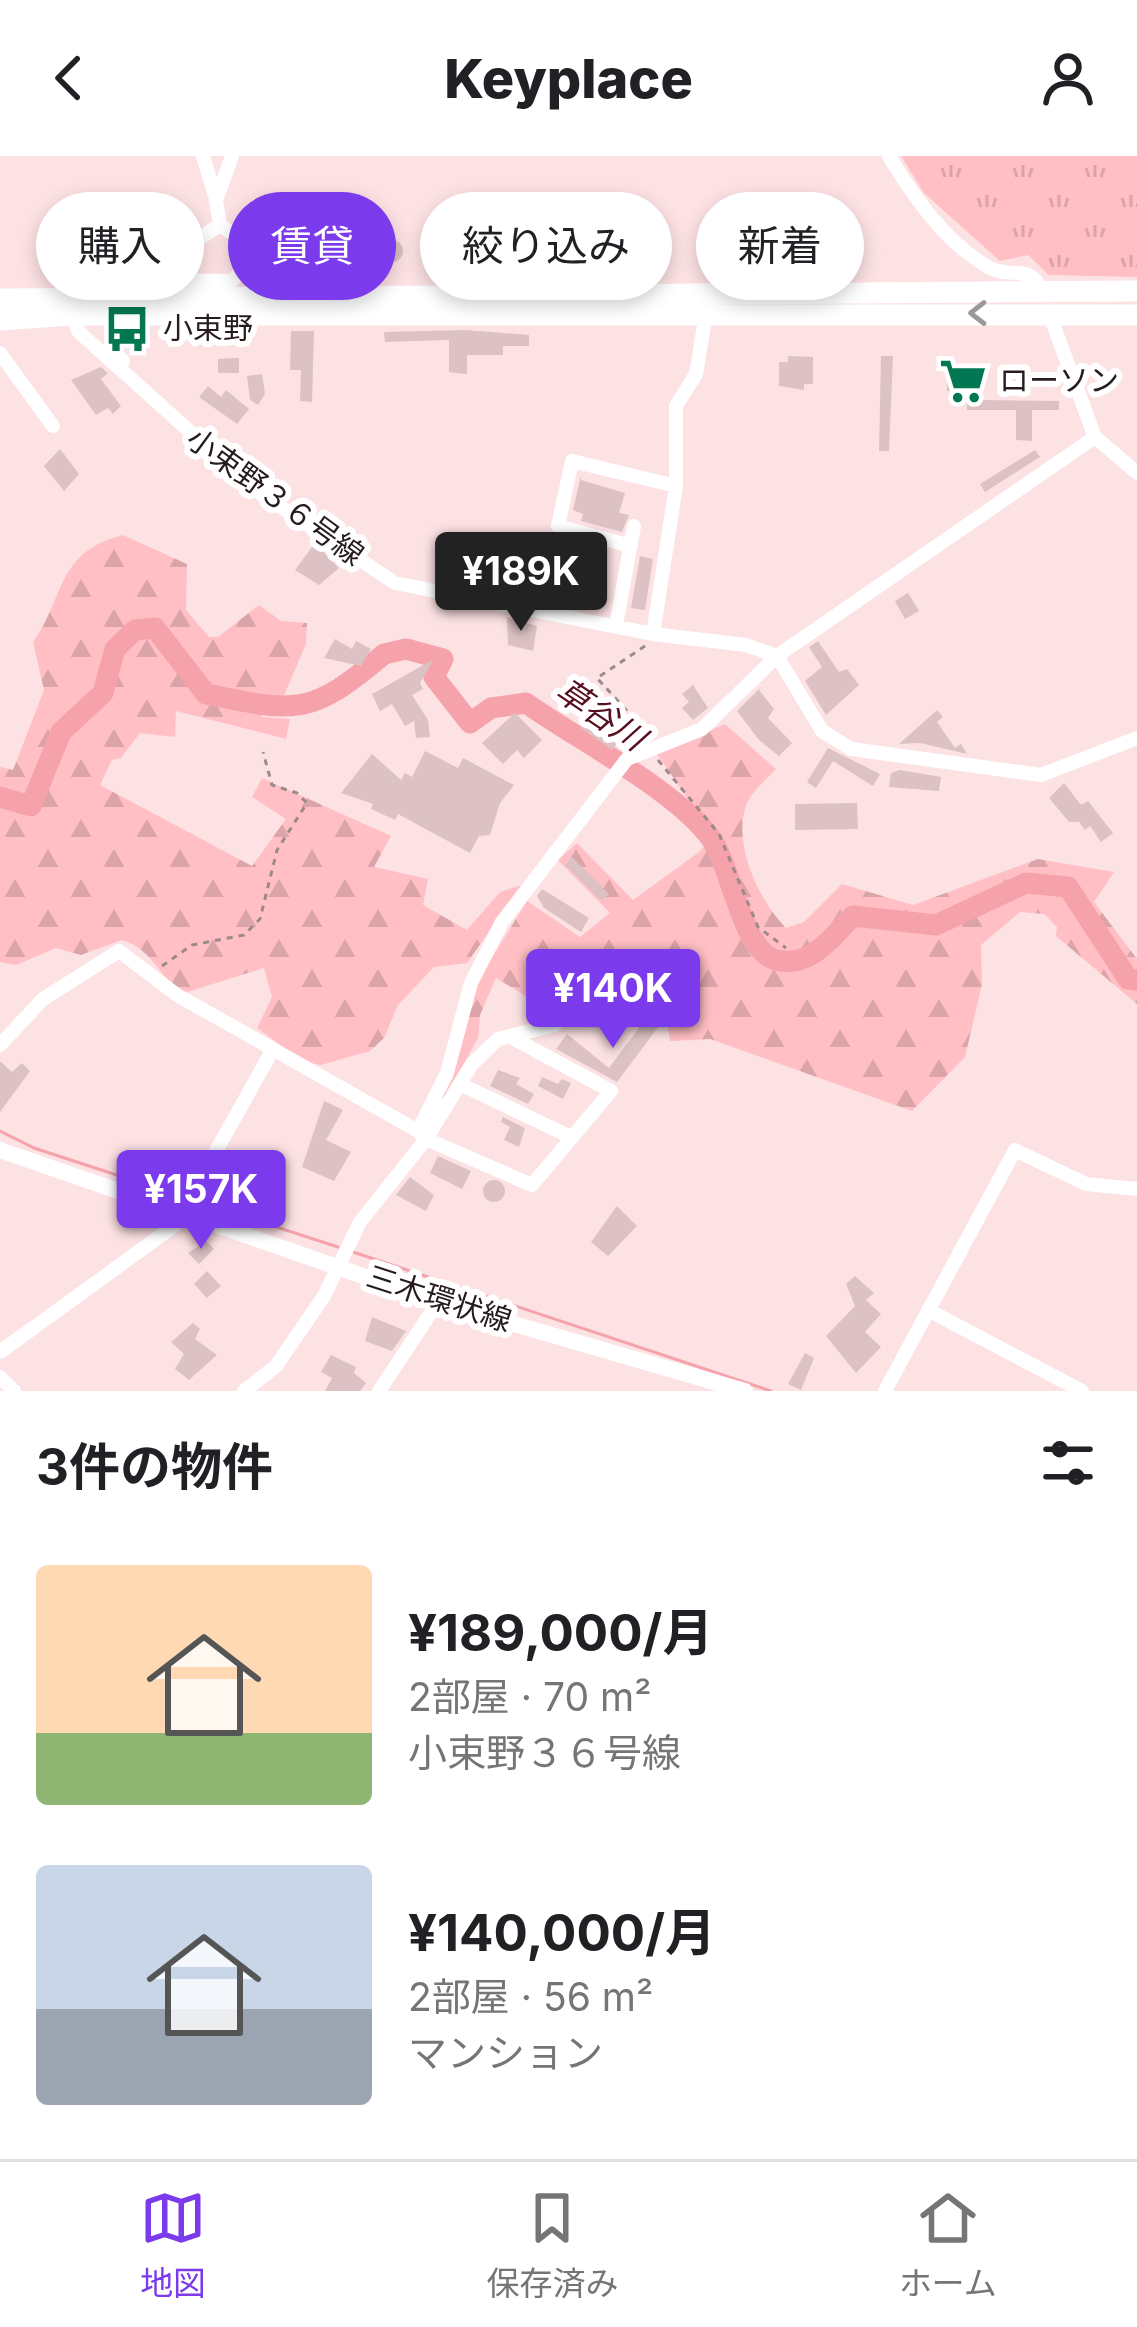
<!DOCTYPE html>
<html lang="ja">
<meta charset="utf-8">
<style>
:root{--surface:#fff;--page:#f6f6f6;--text:#202124;--muted:#757577;--line:#e0e0e0;--accent:#7c3aed}
body{margin:0;font-family:Inter,"Noto Sans JP",sans-serif;background:var(--page);color:var(--text);height:100vh;display:flex;flex-direction:column;font-size:45px;white-space:nowrap}
*{box-sizing:border-box;margin:0}
p{font-size:39px;color:var(--muted)}
.icon{flex:none;width:66px;height:66px;fill:none;stroke:currentColor;stroke-width:2;stroke-linecap:round;stroke-linejoin:round}
.map{position:relative;height:1235px;overflow:hidden}
.panel{display:flex;flex-direction:column;background:var(--surface);flex:1}
.panel>*{flex:none}
.top-card{position:absolute;left:36px;top:36px;width:1065px;height:108px;display:flex;gap:24px}
.price{position:absolute;translate:-50% -102px;padding:0 27px;border-radius:12px;background:var(--accent);color:#fff;font-size:39px;line-height:78px;filter:drop-shadow(0 3px 6px #0008)}
.price::after{content:'';position:absolute;left:50%;top:72px;width:36px;height:27px;margin-left:-18px;background:inherit;clip-path:polygon(0 0,100% 0,50% 100%)}
.price.on{background:#222;color:#fff}
ul{padding:0;list-style:none}
li{display:flex;align-items:center;gap:36px;height:300px;padding:0 36px}
li span{display:grid;place-items:center;flex:none;width:336px;height:240px;border-radius:12px;color:#555}
li>.icon{margin-inline-start:auto}
span .icon{width:144px;height:144px;fill:#fffc;stroke-width:1}
li b{font-size:51px}
h2{display:flex;justify-content:space-between;align-items:center;height:144px;padding:0 36px;font-size:51px}
.tag{padding:0 42px;border-radius:54px;background:var(--surface);box-shadow:0 6px 18px #0003;font-size:42px;line-height:108px}
.tag.on{background:var(--accent);color:#fff}
header{display:flex;justify-content:space-between;align-items:center;height:156px;padding:0 36px;background:var(--surface);font-size:54px;font-weight:800}
.menu{display:flex;justify-content:space-around;align-items:center;height:168px;border-top:3px solid var(--line);background:var(--surface);font-size:33px;color:var(--muted)}
.menu a{display:grid;justify-items:center;gap:6px}
.menu .on{color:var(--accent)}
.map>svg:first-child{display:block}
.grass{fill:url(#grass-tufts)}
.forest{fill:url(#forest-firs)}
.lines{fill:none;stroke-linecap:round;stroke-linejoin:round}
.stream{stroke:#f5a2aa;stroke-width:3}
.river{stroke:#f5a2aa;stroke-width:21}
.building{fill:#dcc2c4}
.path{stroke:#9c898a;stroke-width:3;stroke-dasharray:6 6;stroke-linecap:butt}
.minor{stroke:#fff;stroke-width:14}
.major{stroke:#fff;stroke-width:16}
.highway{stroke:#fff;stroke-width:21}
.oneway{stroke:#9d9999}
.labels{text-anchor:middle;stroke-width:12;stroke-linejoin:round;paint-order:stroke}
.poi-label{font-size:30px;fill:#261c1d;stroke:#fff;text-anchor:start}
.street-label{font-size:30px;fill:#261c1d;stroke:#fff}
.water-label{font-size:33px;font-style:italic;fill:#560d1f;stroke:#fff}
</style>
<header><svg class="icon" aria-label="back" viewBox="0 0 24 24"><path d="M15 5l-7 7 7 7"/></svg>Keyplace<svg class="icon" aria-label="person" viewBox="0 0 24 24"><circle cx="12" cy="8" r="4"/><path d="M4 21q1-7 8-7t8 7"/></svg></header>
<div class="map">
<svg width="1137" height="1235" viewBox="0 0 1137 1235">
<defs>
<pattern id="grass-tufts" width="24" height="20" patternUnits="userSpaceOnUse" patternTransform="scale(3)"><rect width="24" height="20" fill="#ffbfc5"/><path d="M3 7l-1-3M5 7V3M7 7l1-3M15 17l-1-3M17 17v-4M19 17l1-3" fill="none" stroke="#daa4a9"/></pattern>
<pattern id="forest-firs" width="22" height="20" patternUnits="userSpaceOnUse" patternTransform="scale(3)"><rect width="22" height="20" fill="#ffbfc5"/><path d="M5 1l3.5 6h-7zM16 11l3.5 6h-7z" fill="#daa4a9"/></pattern>
</defs>
<rect width="100%" height="100%" fill="#fde2e4"/>
<path class="grass" d="M901 0H1137V121L1049 119 1028 99 1000 105 924 37Z"/>
<path class="forest" d="M123 379 187 408 186 454 209 481H218L259 449 281 465 307 467 306 488 283 542 266 539 262 561 290 563 286 583 176 555 175 581 140 577 121 602 112 604 100 629 252 710 286 663 252 641 262 622 391 680 374 711 428 723 423 749 467 774 500 736 522 729 467 807 434 811 398 849 384 882 370 895 321 909 304 906 257 872 272 841 264 812 184 837C158 823 155 794 122 784L81 799 56 792 16 809 0 806V611L13 614 44 534 33 486C65 443 55 396 123 379Z
M725 568 776 613C767 623 750 637 746 650 732 689 760 746 786 772L804 766 842 728 913 749 1038 703 1114 716 1094 746 1137 803V848L1056 780 1057 771 1044 758 1020 756 981 789 982 828 965 901 912 955 710 883 670 885 663 838 592 811 560 849 544 851 496 822 480 859 478 882 444 944 439 942 480 821 527 745 580 781 610 757 558 704 577 687 633 744 699 696 713 680 657 598Z"/>
<g class="lines">
<path class="stream" d="M0 975 34 992 184 1041
M193 1044 338 1091
M353 1096 771 1235"/>
<path class="river" d="M0 641 31 650 61 576 103 537 115 493 135 474 155 472 206 538C297 557 311 560 384 498L406 493 443 503 434 521 470 567 491 552 526 547C578 584 678 635 712 684 732 713 742 795 776 804 810 813 832 781 853 760L936 769 1026 727 1068 731 1128 823 1137 824"/>
</g>
<path class="building" d="M168 64 175 84 152 99 141 76Z
M381 95a11 11 0 1 1 22 0a11 11 0 1 1-22 0Z
M465 174 529 179V190H503V199H467V218L457 217 449 216V184L385 186 384 176Z
M291 175H314L312 246 300 245 301 214H290Z
M788 200 813 201V228H804V234L779 230V206H788Z
M881 200H893L889 295H879Z
M234 202H239V217H218V203Z
M101 211 108 217 101 223 121 250 113 258 108 252 96 259 71 224Z
M947 214H979L978 244 1059 245V254H1032V285L1016 284V254H967V235H947Z
M262 218 265 238 258 249 250 244 247 220Z
M208 230 221 241 226 234 249 253 237 268 199 241Z
M60 293 79 318 64 335 44 310Z
M1035 294 1040 301 985 336 980 328Z
M581 319V324L625 337 619 357 629 359 622 376 581 365 583 358 573 354Z
M315 387 339 412 319 429 295 414Z
M640 400 653 403 645 454 631 452Z
M518 422 564 432 560 448 515 439Z
M908 437 919 455 905 463 895 445Z
M507 461 537 470 533 495 508 489Z
M335 483 352 493 356 485 371 493 361 510 324 502Z
M818 485 839 516 847 513 859 529 826 559 805 525 822 511 809 491Z
M434 503 420 527 423 533 412 539 428 564 430 581 416 582 414 565 405 570 392 548 380 555 372 538Z
M588 526 613 549 608 556 639 579 633 589 619 585 612 594 581 572 584 567 572 554 581 541 577 536Z
M693 529 708 552 693 564 682 552 689 546 682 538Z
M762 530 759 534 774 553 768 562 792 587 779 600 759 584 737 555Z
M937 554 943 561 937 566 955 592 961 588 967 598 920 587 899 588Z
M515 557 542 584 524 602 517 594 503 608 482 587Z
M828 592 880 618 873 630 833 605 816 632 807 626Z
M425 595 458 612 463 602 514 629 500 647 490 679 479 680 470 697 398 658 395 664 371 653 373 648 341 637 372 598 401 624 405 617 412 621Z
M900 614 941 621 939 635 889 631 891 617Z
M1064 627 1081 649 1088 645 1113 677 1101 686 1090 670 1085 674 1079 666H1069L1049 642Z
M857 647 858 673 795 674V648Z
M572 701 609 738 602 745 565 709Z
M542 733 589 762 581 776 544 752 537 740Z
M602 849 627 855 621 874 596 862Z
M650 857 662 866 617 926 556 893 567 878 609 912Z
M0 905 12 916 22 907 30 915 0 956Z
M498 914 520 922 516 928 534 938 528 948 490 930Z
M542 921 558 928 562 923 571 927 563 943 538 930Z
M324 945 343 954 326 984 351 996 334 1025 302 1011Z
M503 961 525 972 519 991 504 984 510 971 501 966Z
M438 1000 471 1015 462 1033 430 1017Z
M410 1021 434 1039 426 1055 396 1039Z
M483 1035a11 11 0 1 1 22 0a11 11 0 1 1-22 0Z
M263 1036 283 1042 278 1057 258 1050Z
M617 1050 637 1070 608 1100 591 1086Z
M206 1085 214 1093 199 1108 188 1097Z
M207 1115 221 1130 207 1142 194 1128Z
M855 1120 874 1137 866 1144 881 1158 865 1176 881 1191 856 1217 826 1180 855 1150 846 1128Z
M372 1161 406 1175 392 1195 365 1185Z
M193 1167 200 1173 195 1183 217 1199 189 1224 175 1213 184 1198 171 1186Z
M805 1197 814 1202 801 1234 788 1228Z
M331 1199 356 1211 354 1217 366 1227 360 1235H325L332 1222 321 1216Z"/>
<g class="lines">
<path class="path" d="M645 490 597 522 649 579
M658 604 719 678 758 771 786 792
M162 810 192 789 244 779 260 763 277 694 307 647 297 637 272 629 263 596"/>
<path class="minor" d="M203 0 215 40
M889 0C914 41 945 86 988 111 1009 124 1030 106 1042 135
M220 69 262 98
M157 109 220 69 216 44 232 0
M144 124 231 125 262 98 279 119 281 148
M1049 157 1095 281 1137 317
M72 159 79 176 254 333 395 427 653 478 746 489 777 500 1095 281
M0 197 53 270
M123 205 111 194 116 181 143 179
M631 390 558 370 572 305 676 330
M616 469 634 370
M653 478 676 330V250L696 218 706 158
M0 889 43 843 119 795 177 839 418 975
M460 928 571 981
M426 983 418 975 447 917 471 827 502 766 627 603 702 573 777 500 822 575 851 593 1041 619 1137 582
M426 983 532 1029 611 935 509 880
M928 1154 1082 1235
M0 1196 174 1070 272 895
M0 1221 14 1235
M244 1235 276 1210 324 1140 360 1066 426 983 472 908 498 883 555 869 591 824 618 823 642 833 638 857
M379 1235 438 1146
M885 1235 1015 994 1086 1028 1137 1033"/>
<path class="major" d="M0 994 438 1146 745 1235"/>
<path class="highway" d="M0 143 1137 135
M0 164 72 159H1137"/>
</g>
<defs><path id="oneway-chevron" d="M-2-3.5L2.5 0L-2 3.5" fill="none" stroke-width="1.6" stroke-linecap="round" stroke-linejoin="round" transform="scale(3)"/></defs>
<use class="oneway" href="#oneway-chevron" transform="translate(978 157) rotate(180)"/>
<defs>
<symbol id="bus-bare" viewBox="-9 -9 18 18"><path d="M-5-6H5V4H4V6H2V4H-2V6H-4V4H-5ZM-3.5-4V0h7V-4ZM-3.5 1.2v1.5H-2V1.2ZM2 1.2v1.5H3.5V1.2Z" fill="#037752" stroke="#fff" stroke-width="2.5" paint-order="stroke"/></symbol>
<symbol id="supermarket-bare" viewBox="-9 -9 18 18"><path d="M-6-5.5h2.5l.6 2H6L4.5 2H-2.5L-4.4-4H-6ZM-1.5 3.2a1.3 1.3 0 1 0 .1 0ZM3 3.2a1.3 1.3 0 1 0 .1 0Z" fill="#037752" stroke="#fff" stroke-width="2.5" paint-order="stroke"/></symbol>
</defs>
<g fill-rule="evenodd">
<use href="#bus-bare" x="94" y="140" width="66" height="66"/>
<use href="#supermarket-bare" x="930" y="192" width="66" height="66"/>
</g>
<g class="labels">
<g class="poi-label">
<text x="163" y="183">小束野</text>
<text x="999" y="235">ローソン</text>
</g>
<g class="street-label">
<text transform="translate(275 341) rotate(36)" y="10">小束野３６号線</text>
<text transform="translate(439 1143) rotate(18)" y="10">三木環状線</text>
</g>
<g class="water-label">
<text transform="translate(601 558) rotate(34)" y="12">草谷川</text>
</g>
</g>
</svg>
<b class="price on" style="left:521px;top:478px">¥189K</b>
<b class="price" style="left:613px;top:895px">¥140K</b>
<b class="price" style="left:201px;top:1096px">¥157K</b>
<div class="top-card">
<a class="tag">購入</a>
<a class="tag on">賃貸</a>
<a class="tag">絞り込み</a>
<a class="tag">新着</a>
</div>
</div>
<section class="panel">
<h2>3件の物件<svg class="icon" aria-label="filters" viewBox="0 0 24 24"><path d="M4 7h16M4 17h16"/><circle cx="9" cy="7" r="2"/><circle cx="15" cy="17" r="2"/></svg></h2>
<ul>
<li><span style="background:linear-gradient(#ffd9b3 70%,#8fb573 0)"><svg class="icon" aria-label="home" viewBox="0 0 24 24"><path d="M3 11l9-7 9 7M6 9v11h12V9"/></svg></span><div><b>¥189,000/月</b><p>2部屋 · 70 m²</p><p>小束野３６号線</p></div></li>
<li><span style="background:linear-gradient(#c9d6e8 60%,#9aa5b1 0)"><svg class="icon" aria-label="home" viewBox="0 0 24 24"><path d="M3 11l9-7 9 7M6 9v11h12V9"/></svg></span><div><b>¥140,000/月</b><p>2部屋 · 56 m²</p><p>マンション</p></div></li>
</ul>
</section>
<nav class="menu">
<a class="on"><svg class="icon" aria-label="map" viewBox="0 0 24 24"><path d="M3 6l6-2 6 2 6-2v14l-6 2-6-2-6 2zM9 4v14M15 6v14"/></svg>地図</a>
<a><svg class="icon" aria-label="saved" viewBox="0 0 24 24"><path d="M7 4h10v16l-5-4-5 4z"/></svg>保存済み</a>
<a><svg class="icon" aria-label="home" viewBox="0 0 24 24"><path d="M3 11l9-7 9 7M6 9v11h12V9"/></svg>ホーム</a>
</nav>
